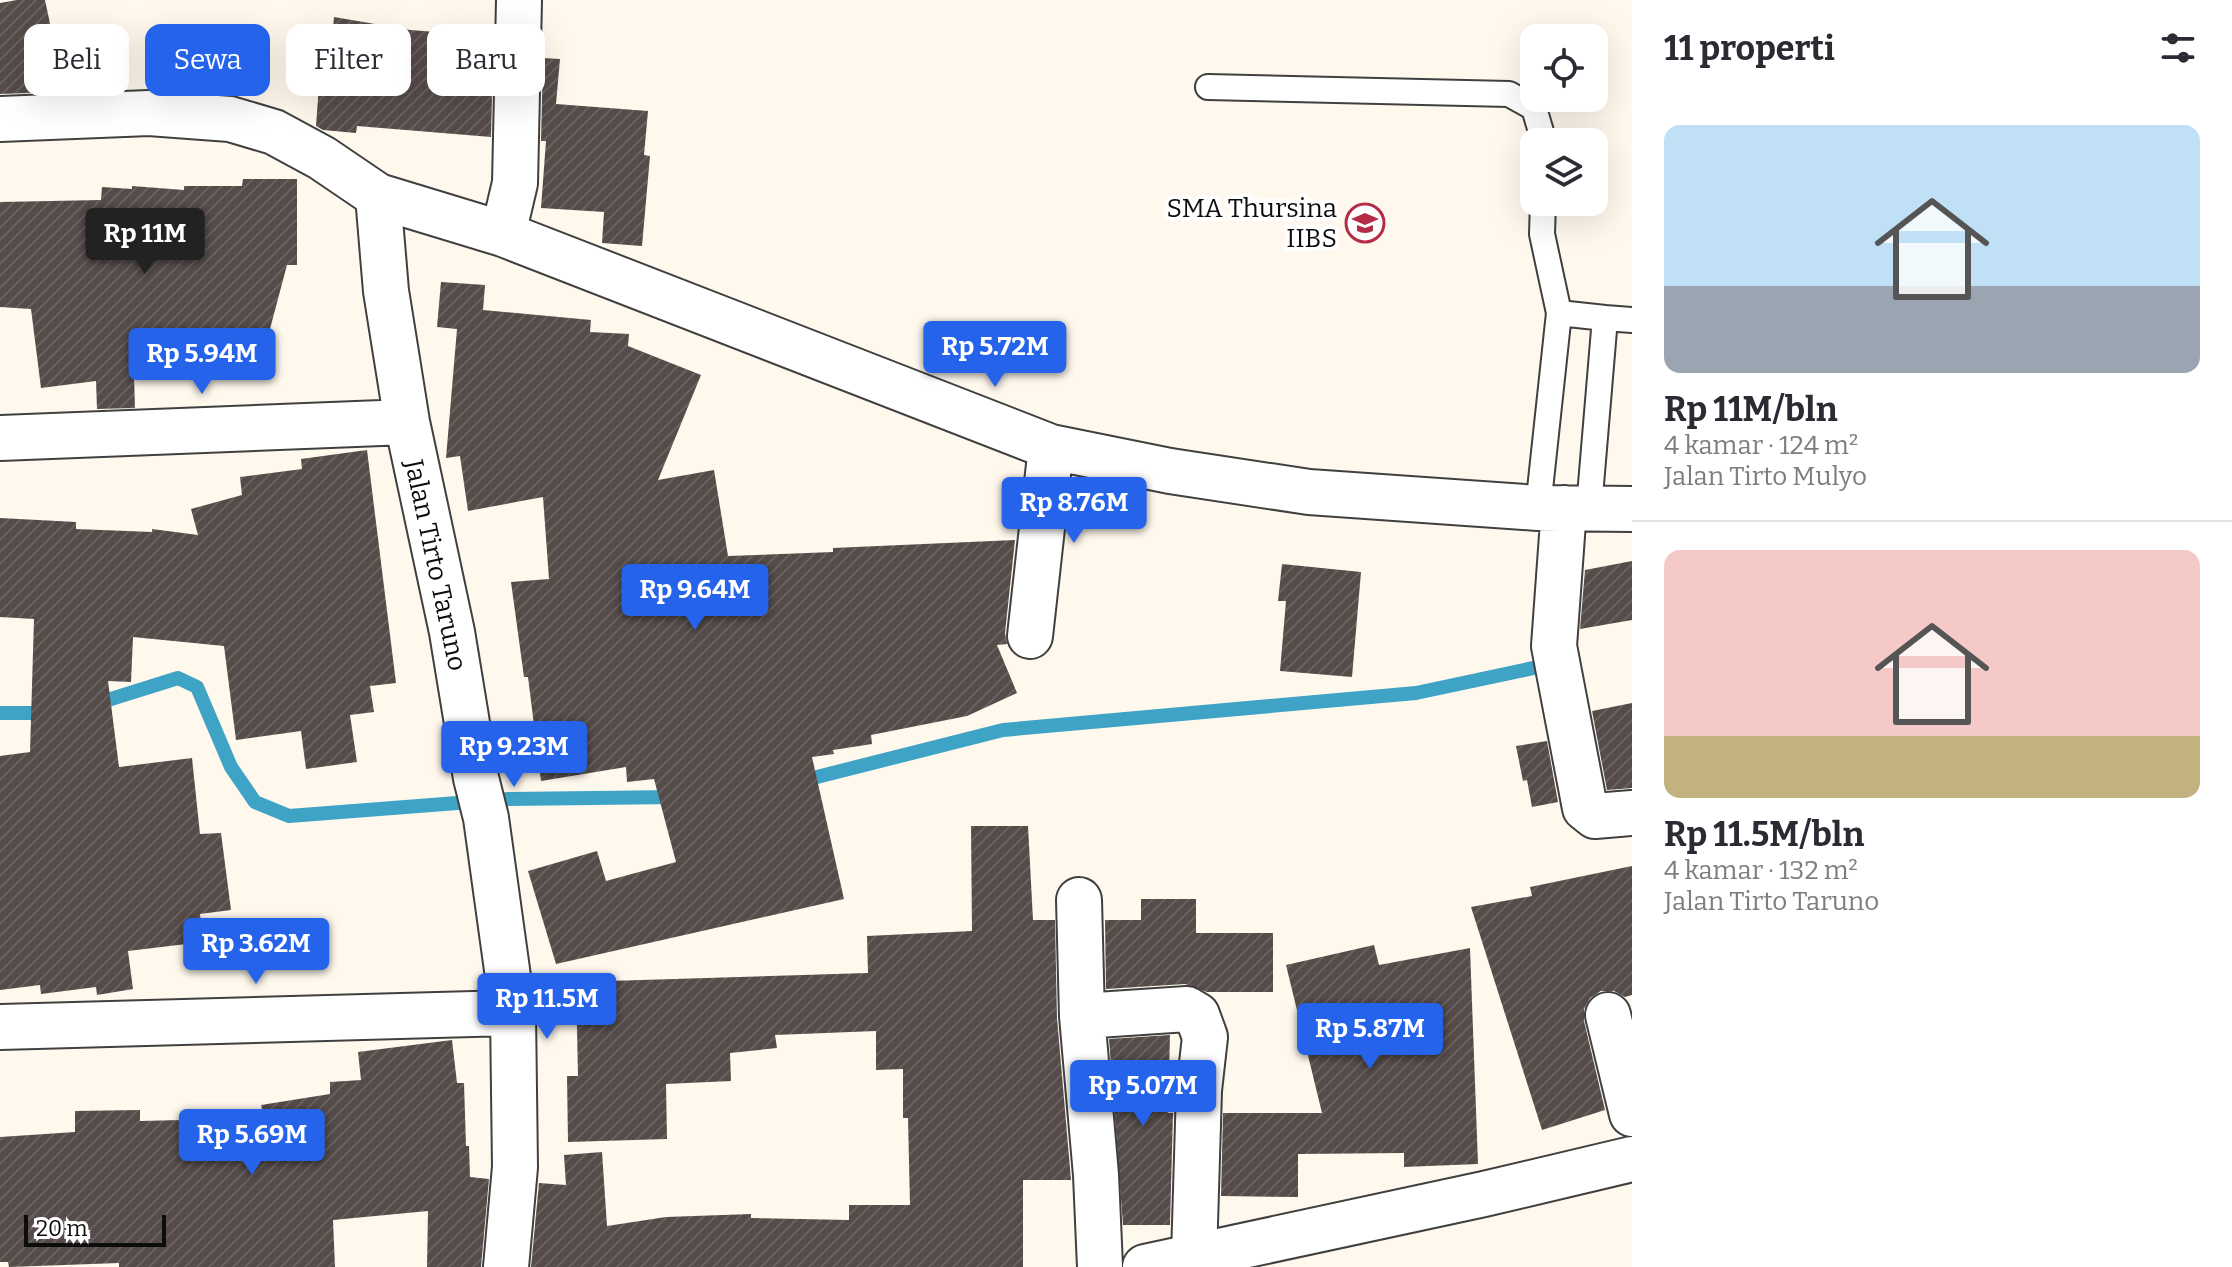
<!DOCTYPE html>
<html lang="id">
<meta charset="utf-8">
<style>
:root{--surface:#fff;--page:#f7f7f7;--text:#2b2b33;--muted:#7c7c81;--line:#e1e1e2;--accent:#2563eb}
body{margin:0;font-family:Bitter,serif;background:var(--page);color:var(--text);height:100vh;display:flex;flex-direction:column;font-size:30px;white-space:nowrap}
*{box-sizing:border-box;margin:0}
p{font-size:26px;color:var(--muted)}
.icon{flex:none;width:44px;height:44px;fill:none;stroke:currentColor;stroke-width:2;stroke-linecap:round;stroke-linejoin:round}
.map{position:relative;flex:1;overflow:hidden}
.side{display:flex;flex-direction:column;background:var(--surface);width:600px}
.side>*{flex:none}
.guide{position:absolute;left:24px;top:24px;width:760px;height:72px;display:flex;gap:16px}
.tools{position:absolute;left:1520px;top:24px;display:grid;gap:16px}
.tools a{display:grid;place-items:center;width:88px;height:88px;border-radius:16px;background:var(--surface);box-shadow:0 8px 32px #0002;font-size:40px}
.scale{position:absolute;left:24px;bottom:20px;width:142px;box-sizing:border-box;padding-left:8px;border:4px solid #0d0d0d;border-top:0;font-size:22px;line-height:28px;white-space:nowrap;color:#0d0d0d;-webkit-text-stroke:6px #fff;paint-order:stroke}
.price{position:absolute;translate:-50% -68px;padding:0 18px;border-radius:8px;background:var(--accent);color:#fff;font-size:26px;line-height:52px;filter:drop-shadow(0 2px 4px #0008)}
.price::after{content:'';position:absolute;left:50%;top:48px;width:24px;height:18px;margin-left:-12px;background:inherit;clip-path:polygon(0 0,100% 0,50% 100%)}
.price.selected{background:#222;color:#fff}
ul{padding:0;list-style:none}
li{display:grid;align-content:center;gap:16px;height:424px;padding:0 32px}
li+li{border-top:2px solid var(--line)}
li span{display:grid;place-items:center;height:248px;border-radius:16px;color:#555}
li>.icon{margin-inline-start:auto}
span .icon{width:144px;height:144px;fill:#fffc;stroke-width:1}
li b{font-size:34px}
h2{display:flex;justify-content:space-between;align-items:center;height:96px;padding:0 32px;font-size:34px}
.chip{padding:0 28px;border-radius:16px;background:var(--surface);box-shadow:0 8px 32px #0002;font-size:28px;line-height:72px}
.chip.selected{background:var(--accent);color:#fff}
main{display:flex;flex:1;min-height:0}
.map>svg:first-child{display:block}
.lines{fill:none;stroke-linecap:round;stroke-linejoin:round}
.stream{stroke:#3fa3c6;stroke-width:14}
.building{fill:url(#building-hatch)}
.lane-casing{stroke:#404040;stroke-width:28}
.street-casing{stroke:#404040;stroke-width:48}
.lane{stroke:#fff;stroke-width:24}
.street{stroke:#fff;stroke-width:44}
.labels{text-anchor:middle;stroke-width:8;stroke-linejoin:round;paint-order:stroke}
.poi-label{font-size:26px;fill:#0d0d0d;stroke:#fff;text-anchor:end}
.street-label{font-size:26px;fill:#0d0d0d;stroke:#fff}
</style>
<main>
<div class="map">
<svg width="1632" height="1267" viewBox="0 0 1632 1267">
<defs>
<pattern id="building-hatch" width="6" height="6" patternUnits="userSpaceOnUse" patternTransform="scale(2)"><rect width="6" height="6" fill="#554c4a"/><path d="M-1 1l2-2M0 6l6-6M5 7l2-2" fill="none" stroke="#686160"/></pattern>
</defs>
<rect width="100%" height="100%" fill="#fef8ed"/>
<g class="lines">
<path class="stream" d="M95 704 178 678 197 687 231 767 255 802 289 816 509 799 678 797
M0 713H48
M801 781 1003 730 1416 693 1538 667"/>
</g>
<path class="building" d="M17 0H45L52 33 102 25 112 80 57 92 0 94V3Z
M334 17 410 30 489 36 488 54H493L491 137 357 126 356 133 323 130 316 126 319 85 328 86Z
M543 58 560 59 556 104 648 111 644 155 650 156 642 246 602 243 604 212 541 208 546 141H541Z
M243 179H297V265H287L266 344 222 333V345L172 344 171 360H166L165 377 134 375 135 408 97 409 96 381 41 388 31 309 0 307V202L101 200 102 187 132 189V186L184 190V186H242Z
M441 282 485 285 483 310 591 320 590 332 629 334 628 346 701 375 658 480 714 470 728 556 833 552V548L1015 540 1005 633 1007 644 997 645 1017 693 967 716 871 735 872 744 833 750 834 754 812 757 844 899 556 964 528 871 597 851 606 881 676 862 654 779 627 782 626 767 541 781 528 677H524L511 582 549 579 543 497 468 511 460 456 446 458 457 329 437 327Z
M367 450 396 683 370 686 374 712 350 715 357 762 306 769 301 731 236 740 224 646 133 637 131 682 108 681 119 767 192 758 200 834 221 833 231 910 200 914 203 942 128 951 133 989 97 995 96 987 41 994 40 985 0 990V756L30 752 34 619 0 617V518L76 522V529L152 532V529L198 535 191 509 242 495 240 477 302 469 301 459Z
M1632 561V620L1580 629 1585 570Z
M1282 564 1361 572 1352 677 1280 671 1286 601H1278Z
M1632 703V788L1607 790 1592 711Z
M1547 741 1558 802 1532 807 1527 780 1523 781 1516 746Z
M971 826H1028L1033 920H1055L1057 1018 1071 1180H1023V1267H531L539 1183 566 1185 564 1155 602 1152 607 1226 666 1217 751 1214V1218L849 1220V1205H910L908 1118H903V1069L876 1070V1031L775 1035 777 1048 730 1053 731 1081 666 1084 667 1139 568 1142 567 1076H578L576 982 868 973 867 936 972 931Z
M1632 866V995L1625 997 1614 991H1601L1590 998 1584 1009V1021L1605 1110 1542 1130 1471 907 1532 896 1530 887Z
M1141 899H1196V933H1273V992H1207L1185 984 1106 989 1105 920H1141Z
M1374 945 1379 965 1470 948 1478 1164 1404 1167V1153L1298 1154V1197L1221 1196 1223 1113H1322L1286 965Z
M1170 1035 1168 1113H1173L1170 1225H1123L1109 1039Z
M452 1040 457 1083H464L466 1146H469L470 1177 489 1179 481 1267H427L428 1211 333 1220 335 1267H119V1263L9 1267 8 1262H0V1137L75 1132V1111L140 1110V1121L264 1118 261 1105 330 1094V1082L361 1080 358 1052Z"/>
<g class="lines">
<defs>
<path id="lane" d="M1208 87 1509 94 1534 108 1544 142
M1543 202 1542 234 1559 313 1605 318 1589 508
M1605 318 1632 320
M1538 508 1559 313"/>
<path id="street" d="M0 119 149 113 230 119 274 132 322 158 378 196 503 234 1051 447 1170 471 1309 492 1538 508 1632 509
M378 196 386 291 407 422 452 632 476 778 486 818 513 1013 515 1167 506 1267
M503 234 515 183 519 0
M0 438 407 422
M1564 508 1554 646 1585 808 1595 816 1632 813
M1030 636 1051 447
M1079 900 1082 1016 1096 1175 1100 1267
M1608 1015 1632 1114
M1082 1016 1187 1009 1197 1015 1205 1037 1199 1090 1194 1257
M0 1027 513 1013
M1145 1267 1484 1194 1632 1159"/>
</defs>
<use href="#lane" class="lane-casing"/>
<use href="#street" class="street-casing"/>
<use href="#lane" class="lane"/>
<use href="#street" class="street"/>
</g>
<defs>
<symbol id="school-ring" viewBox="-11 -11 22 22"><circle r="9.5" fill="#fff" stroke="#b52c46" stroke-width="1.5"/><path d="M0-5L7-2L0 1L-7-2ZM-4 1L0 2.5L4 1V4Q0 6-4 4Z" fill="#b52c46"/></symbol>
</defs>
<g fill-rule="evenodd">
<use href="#school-ring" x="1343" y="201" width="44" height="44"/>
</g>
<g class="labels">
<g class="poi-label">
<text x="1337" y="217">SMA Thursina<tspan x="1337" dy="30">IIBS</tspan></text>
</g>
<g class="street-label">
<text transform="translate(436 565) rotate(78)" y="9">Jalan Tirto Taruno</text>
</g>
</g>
</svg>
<div class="tools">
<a><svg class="icon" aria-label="locate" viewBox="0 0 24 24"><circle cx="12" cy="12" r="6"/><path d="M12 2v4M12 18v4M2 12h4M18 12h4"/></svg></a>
<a><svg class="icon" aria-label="layers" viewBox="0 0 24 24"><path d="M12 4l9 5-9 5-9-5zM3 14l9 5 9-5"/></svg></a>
</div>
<div class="scale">20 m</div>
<b class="price selected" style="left:145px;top:276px">Rp 11M</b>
<b class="price" style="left:995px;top:389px">Rp 5.72M</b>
<b class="price" style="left:202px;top:396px">Rp 5.94M</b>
<b class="price" style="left:1074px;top:545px">Rp 8.76M</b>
<b class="price" style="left:695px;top:632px">Rp 9.64M</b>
<b class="price" style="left:514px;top:789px">Rp 9.23M</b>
<b class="price" style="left:256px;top:986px">Rp 3.62M</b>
<b class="price" style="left:547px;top:1041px">Rp 11.5M</b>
<b class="price" style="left:1370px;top:1071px">Rp 5.87M</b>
<b class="price" style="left:1143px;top:1128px">Rp 5.07M</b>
<b class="price" style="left:252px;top:1177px">Rp 5.69M</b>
<div class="guide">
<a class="chip">Beli</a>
<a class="chip selected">Sewa</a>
<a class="chip">Filter</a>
<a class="chip">Baru</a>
</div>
</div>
<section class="side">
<h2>11 properti<svg class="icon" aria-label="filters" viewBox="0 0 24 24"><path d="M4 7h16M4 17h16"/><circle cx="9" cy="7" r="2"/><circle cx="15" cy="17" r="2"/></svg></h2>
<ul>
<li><span style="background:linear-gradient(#bfe0f5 65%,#9aa5b1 0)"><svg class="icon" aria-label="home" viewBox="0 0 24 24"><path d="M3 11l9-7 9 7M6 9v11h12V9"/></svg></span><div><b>Rp 11M/bln</b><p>4 kamar · 124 m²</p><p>Jalan Tirto Mulyo</p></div></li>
<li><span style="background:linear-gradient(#f6c9c9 75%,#c2b280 0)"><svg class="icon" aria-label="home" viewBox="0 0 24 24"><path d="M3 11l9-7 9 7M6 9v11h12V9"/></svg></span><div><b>Rp 11.5M/bln</b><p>4 kamar · 132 m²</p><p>Jalan Tirto Taruno</p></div></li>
</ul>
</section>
</main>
